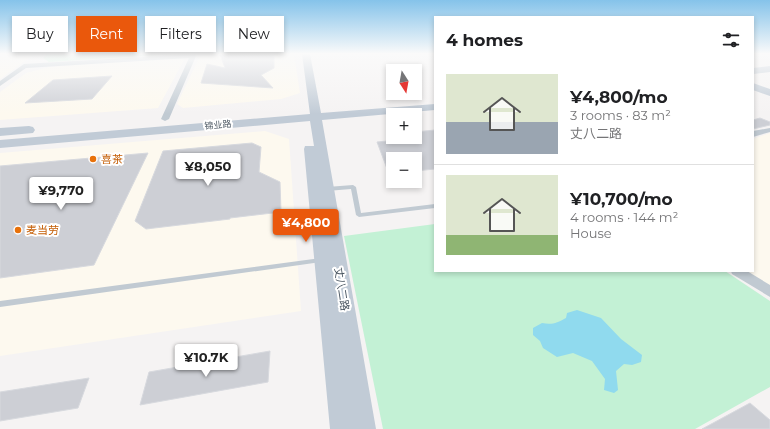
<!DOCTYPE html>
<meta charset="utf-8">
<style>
:root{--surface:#fff;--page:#f6f6f6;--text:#202124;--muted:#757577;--line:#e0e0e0;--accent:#ea580c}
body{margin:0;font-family:Montserrat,"Noto Sans SC",sans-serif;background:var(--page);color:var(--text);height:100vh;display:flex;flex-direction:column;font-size:15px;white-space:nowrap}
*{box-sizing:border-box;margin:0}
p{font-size:13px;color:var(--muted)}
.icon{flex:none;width:22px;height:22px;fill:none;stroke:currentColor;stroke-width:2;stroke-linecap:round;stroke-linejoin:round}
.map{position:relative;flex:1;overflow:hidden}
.panel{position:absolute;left:434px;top:16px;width:320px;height:256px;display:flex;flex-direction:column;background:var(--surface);border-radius:0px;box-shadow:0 2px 6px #0003}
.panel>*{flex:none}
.top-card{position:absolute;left:12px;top:16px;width:362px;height:36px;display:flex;gap:8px}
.needle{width:26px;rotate:169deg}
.tools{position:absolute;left:386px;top:64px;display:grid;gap:8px}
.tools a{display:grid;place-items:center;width:36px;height:36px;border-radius:0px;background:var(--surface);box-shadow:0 2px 6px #0003;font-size:20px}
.price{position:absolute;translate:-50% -34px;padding:0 9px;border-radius:4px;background:#fff;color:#222;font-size:13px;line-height:26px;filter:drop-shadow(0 1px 2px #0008)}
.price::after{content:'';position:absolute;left:50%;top:24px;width:12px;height:9px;margin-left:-6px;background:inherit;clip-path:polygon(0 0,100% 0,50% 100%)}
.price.selected{background:var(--accent);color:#fff}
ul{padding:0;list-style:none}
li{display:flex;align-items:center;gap:12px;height:100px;padding:0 12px}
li+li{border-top:1px solid var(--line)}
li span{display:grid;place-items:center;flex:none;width:112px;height:80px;border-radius:0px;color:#555}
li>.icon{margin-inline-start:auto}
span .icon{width:48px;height:48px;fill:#fffc;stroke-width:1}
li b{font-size:17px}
h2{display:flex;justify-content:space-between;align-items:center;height:48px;padding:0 12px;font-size:17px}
.pill{padding:0 14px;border-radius:0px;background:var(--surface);box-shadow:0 2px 6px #0003;font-size:14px;line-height:36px}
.pill.selected{background:var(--accent);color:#fff}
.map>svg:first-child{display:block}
.commercial{fill:#fdf9ef}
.green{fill:#c3f1d5}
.water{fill:#90daee}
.building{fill:#cdcfd5;stroke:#d7d9de}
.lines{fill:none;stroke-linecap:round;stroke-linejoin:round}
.lane{fill:#c1cad2;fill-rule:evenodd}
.street{fill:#c1cad2;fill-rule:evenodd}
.secondary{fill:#c1cbd6;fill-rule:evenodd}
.food-dot{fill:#e8710a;stroke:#fff;stroke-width:1.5}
.labels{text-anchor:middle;stroke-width:4;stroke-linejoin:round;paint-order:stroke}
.far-street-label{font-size:9px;fill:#4a5661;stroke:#fff}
.food-label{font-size:11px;fill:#c56008;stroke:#fff;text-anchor:start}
.street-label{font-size:11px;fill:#4a5661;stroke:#fff}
</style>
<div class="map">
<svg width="770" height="429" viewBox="0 0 770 429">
<rect width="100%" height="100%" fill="#f5f3f3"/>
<path class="commercial" d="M0 54H35L0 79Z
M201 54H294L300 93 281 99 183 108 177 104Z
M180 58 184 60 158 108 0 120V92L26 73 49 67Z
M265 131 289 139 301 311 0 356V153Z
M770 133V289L742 271H753V139Z"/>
<path class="green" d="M47 54H174L49 62 43 58Z
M435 224V271H725L770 301V387L695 429H383L344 236Z"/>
<path class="water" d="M577 310 601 318 621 339 642 355 641 362 632 365 624 364 616 371 618 390 614 393 604 390 605 379 592 361 573 353 557 357 543 348 540 341 533 335V328L542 323C552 325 557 323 566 318L567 313Z"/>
<path class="building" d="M220 54H274V68L261 75 273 88 201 83 207 64 225 68Z
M112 76 92 99 25 103 53 80Z
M760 118 770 122V125L753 129V120Z
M435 130V169L415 171V159H393L392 182 377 142 397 140 395 137H415V132Z
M252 143 261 147 259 172 280 182 281 212 230 218V219L146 229 135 221 163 151Z
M148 153 94 265 0 278V166Z
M270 351 268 382 140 405 149 372Z
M89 378 78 408 0 421V392Z
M750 403 770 420V429H702Z"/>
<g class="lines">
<path class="lane" d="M353 185 356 187 361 213 435 204V208L359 217 356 215 351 189 327 191 324 189 327 187Z
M321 258H323L324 260 323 262H321L0 307V301Z"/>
<path class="street" d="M193 54 196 56 169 119 165 121 161 119 189 58 26 68 0 86V81L24 64Z
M770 128V132L753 137V131Z
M731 271H747L770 285V297L732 274Z"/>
<path class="secondary" d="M302 54H310L321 113 435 104V110L322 120 376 429H330L304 149 305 146H314L310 121 0 148V140L310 114Z
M770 66V72L753 74V68Z
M753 83 770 89V96L753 90Z
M29 126 33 127 35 130 33 133 0 136V128Z"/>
</g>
<linearGradient id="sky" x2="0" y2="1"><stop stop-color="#85c3ea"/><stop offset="0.47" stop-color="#fafafa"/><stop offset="1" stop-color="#fafafa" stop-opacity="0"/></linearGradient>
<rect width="770" height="114" fill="url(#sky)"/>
<g class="food-dot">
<circle cx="93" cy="159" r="4"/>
<circle cx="18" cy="230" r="4"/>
</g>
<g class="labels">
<g class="far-street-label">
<text transform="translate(218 125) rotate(-5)" y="3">锦业路</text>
</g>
<g class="food-label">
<text x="101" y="163">喜茶</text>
<text x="26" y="234">麦当劳</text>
</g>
<g class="street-label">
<text transform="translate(342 289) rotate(81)" y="4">丈八二路</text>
</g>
</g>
</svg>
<div class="tools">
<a><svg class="needle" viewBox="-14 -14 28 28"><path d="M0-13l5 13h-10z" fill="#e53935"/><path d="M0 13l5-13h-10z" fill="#757577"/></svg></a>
<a>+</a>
<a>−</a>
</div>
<b class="price" style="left:208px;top:187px">¥8,050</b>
<b class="price" style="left:61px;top:211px">¥9,770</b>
<b class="price selected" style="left:306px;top:243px">¥4,800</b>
<b class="price" style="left:206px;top:378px">¥10.7K</b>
<div class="top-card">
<a class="pill">Buy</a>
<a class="pill selected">Rent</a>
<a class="pill">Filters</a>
<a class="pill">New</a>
</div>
<section class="panel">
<h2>4 homes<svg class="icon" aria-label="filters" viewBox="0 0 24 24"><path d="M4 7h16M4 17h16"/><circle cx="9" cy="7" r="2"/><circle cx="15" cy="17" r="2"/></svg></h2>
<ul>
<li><span style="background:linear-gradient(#dfe7d0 60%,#9aa5b1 0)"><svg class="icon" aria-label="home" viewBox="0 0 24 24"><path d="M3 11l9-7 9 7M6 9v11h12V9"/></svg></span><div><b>¥4,800/mo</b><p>3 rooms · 83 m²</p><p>丈八二路</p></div></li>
<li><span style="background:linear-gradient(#dfe7d0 75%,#8fb573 0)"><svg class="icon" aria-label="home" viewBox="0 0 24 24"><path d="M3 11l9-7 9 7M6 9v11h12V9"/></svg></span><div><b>¥10,700/mo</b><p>4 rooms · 144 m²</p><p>House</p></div></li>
</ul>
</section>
</div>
